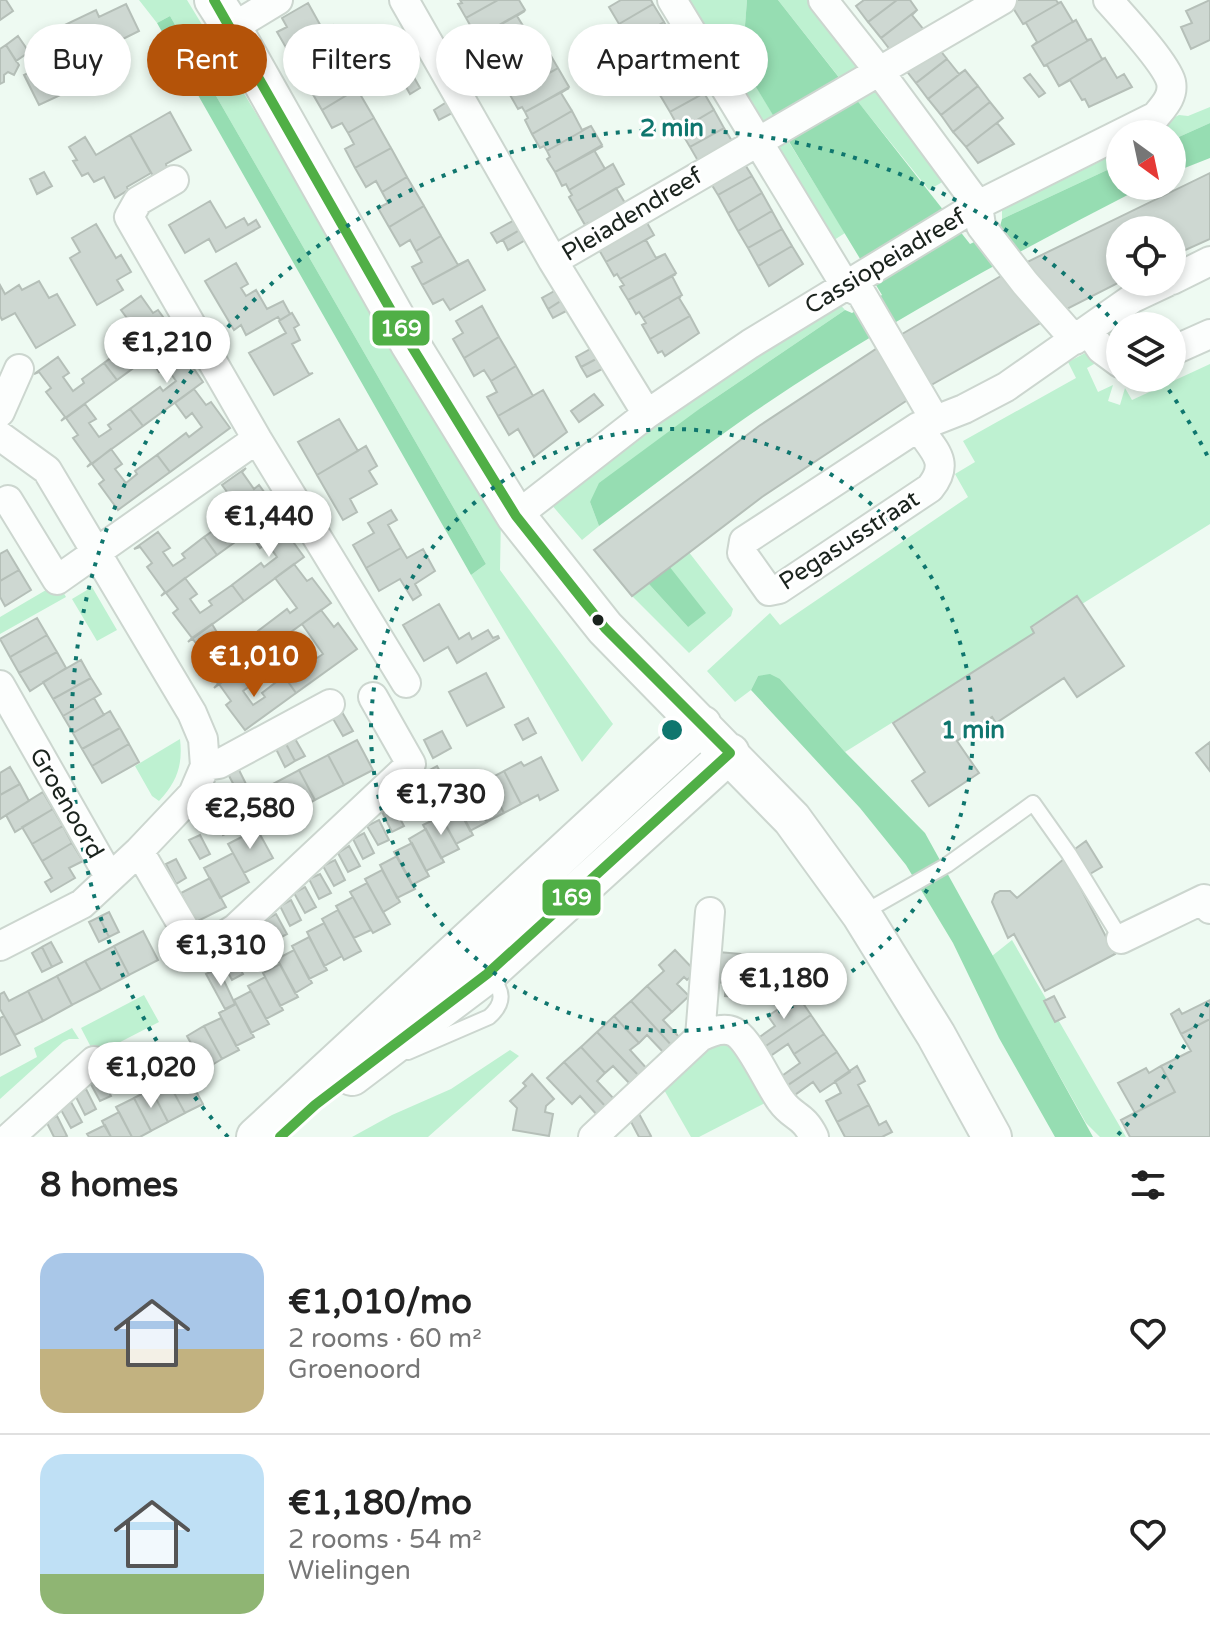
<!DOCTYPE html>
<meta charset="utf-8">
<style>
:root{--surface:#fff;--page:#f6f6f6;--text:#222;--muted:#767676;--line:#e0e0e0;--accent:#b45309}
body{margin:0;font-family:"Varela Round",sans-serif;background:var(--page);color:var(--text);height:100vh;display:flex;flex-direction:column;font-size:30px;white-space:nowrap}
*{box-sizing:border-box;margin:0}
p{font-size:26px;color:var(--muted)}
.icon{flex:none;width:44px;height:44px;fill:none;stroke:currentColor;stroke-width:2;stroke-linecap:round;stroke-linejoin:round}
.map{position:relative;height:1137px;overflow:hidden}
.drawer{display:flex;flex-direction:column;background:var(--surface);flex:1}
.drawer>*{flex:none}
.guide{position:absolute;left:24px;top:24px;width:800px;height:72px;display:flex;gap:16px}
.needle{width:52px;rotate:147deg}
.buttons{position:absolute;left:1106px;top:120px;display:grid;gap:16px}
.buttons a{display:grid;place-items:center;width:80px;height:80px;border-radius:50%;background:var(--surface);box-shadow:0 4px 12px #0003;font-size:40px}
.price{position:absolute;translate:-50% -68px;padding:0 18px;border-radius:28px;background:#fff;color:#222;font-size:26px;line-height:52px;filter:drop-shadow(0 2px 4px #0008)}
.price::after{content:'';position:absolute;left:50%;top:48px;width:24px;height:18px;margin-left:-12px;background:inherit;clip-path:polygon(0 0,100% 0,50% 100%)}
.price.current{background:var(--accent);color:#fff}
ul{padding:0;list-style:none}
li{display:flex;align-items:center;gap:24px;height:200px;padding:0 40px}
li+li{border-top:2px solid var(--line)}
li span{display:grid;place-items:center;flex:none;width:224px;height:160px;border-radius:24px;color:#555}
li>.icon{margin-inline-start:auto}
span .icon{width:96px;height:96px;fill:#fffc;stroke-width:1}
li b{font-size:34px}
h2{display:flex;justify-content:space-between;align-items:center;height:96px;padding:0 40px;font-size:34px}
.chip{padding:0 28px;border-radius:36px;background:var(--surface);box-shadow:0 4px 12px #0003;font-size:28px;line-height:72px}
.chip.current{background:var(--accent);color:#fff}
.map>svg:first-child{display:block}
.green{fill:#bef1d1}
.water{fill:#96ddb2}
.building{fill:#ced8d2;stroke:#b5bfb8;stroke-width:2}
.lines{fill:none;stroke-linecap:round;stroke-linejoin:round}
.lane-casing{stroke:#ccd6cf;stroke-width:18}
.street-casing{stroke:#ccd6cf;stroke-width:32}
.secondary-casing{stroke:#ccd6cf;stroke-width:42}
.lane{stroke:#fcfefd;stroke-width:14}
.street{stroke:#fcfefd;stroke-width:28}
.secondary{stroke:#fcfefd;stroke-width:38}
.bus-1-casing{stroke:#fff;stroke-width:16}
.bus-1{stroke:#50af46;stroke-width:10}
.ring{fill:none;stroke:#0f766e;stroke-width:4;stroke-dasharray:4 8}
.bus-dot{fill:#1a231d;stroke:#fff;stroke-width:3}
.labels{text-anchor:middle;stroke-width:6;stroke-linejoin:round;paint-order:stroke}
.street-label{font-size:24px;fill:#1a231d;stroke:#fff}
.centre{fill:#0f766e;stroke:#fff;stroke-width:4}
.ring-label{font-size:24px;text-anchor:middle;font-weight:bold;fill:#0f766e;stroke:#fff;stroke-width:6;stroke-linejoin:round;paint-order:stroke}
.line-badge{stroke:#fff;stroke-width:3}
.badge-label{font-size:22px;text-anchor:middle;font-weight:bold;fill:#fff}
</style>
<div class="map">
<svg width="1210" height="1137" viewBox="0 0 1210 1137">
<rect width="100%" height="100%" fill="#eefaf2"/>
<path class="green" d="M139 0H187L501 515 500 570 613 724 582 762 471 575 486 564 170 16 157 23Z
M687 0H747L742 64 777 121 761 129Z
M778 0H810L865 69 842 81Z
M876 85 949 178 929 190 854 97Z
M1210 107V123L1172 140V134H1141L1179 115 1188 116Z
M784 134 845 233 831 242 768 144Z
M1120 144V164L1002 219V206Z
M836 300 845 310 702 407 590 502 599 526 582 540 550 503 644 430Z
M1089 351 1101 360 1087 368 1098 392 1113 385 1108 401 1120 405 1125 388 1132 400 1210 364V524L845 752 780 679 758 676 751 690 735 702 707 671 770 613 780 625 968 497 955 474 975 462 963 441 1076 378 1068 362Z
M688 551 733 609 731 616 689 653 632 596 648 583 688 627 669 566Z
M58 583 66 597 0 634V617Z
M92 587 117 630 97 641 72 599Z
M180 739C183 765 177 782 159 801L152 796 135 766Z
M1012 940 1126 1137H1100L1086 1123 992 956Z
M144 995 159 1022 95 1055 81 1028Z
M72 1028 79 1039H69L63 1042 0 1099V1077L37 1057 34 1048Z
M716 1040 731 1045 767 1102 699 1137H691L663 1088Z
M510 1050 519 1056 428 1137H352L392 1115 451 1089Z"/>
<path class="water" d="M747 0H778L970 244 999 230 1002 219 1120 164V186H1145C1007 257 869 332 741 421 693 455 646 491 599 526L590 502 599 483 702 407 845 310 852 313 882 295 742 64Z
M170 16 486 564 471 575 157 23Z
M1210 123V158L1172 173V140Z
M669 566 706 613 688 627 648 583Z
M770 674 780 679 845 752 925 833 1093 1137H1055L999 1038 953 943 906 865 860 808 751 690 758 676Z"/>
<path class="building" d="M0 0H6L13 11 0 20Z
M460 0H498L466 18 458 4 462 3Z
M498 0H519L525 10 480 36 477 30 474 32 466 18Z
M621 0H651L653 4 619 24 609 7Z
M864 0H897L868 22 856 6Z
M897 0H910L917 10 881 38 868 22Z
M1015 0H1056L1058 3 1061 2 1023 24 1010 3Z
M1210 0V40L1191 49 1181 27 1192 23 1186 11Z
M1061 2 1073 22 1076 20 1032 46 1037 42 1026 23 1023 24Z
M308 3 323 30 333 25 288 51 277 32 287 27 282 18Z
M126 4 139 31 65 68 48 33 96 10 99 17Z
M653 4 664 22 629 42 619 24Z
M917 10 912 15 928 35 894 55 881 38Z
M525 11 517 16 528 34 488 57 480 43 484 41 480 36Z
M1076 20 1087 40 1091 39 1044 66 1032 46Z
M664 22 674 40 639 59 629 42Z
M333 25 350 54 315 75 308 64 299 70 288 51Z
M528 34 538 53 547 49 502 74 499 69 496 71 488 57Z
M18 36 29 52 16 61 6 45Z
M1091 39 1102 59 1105 58 1059 86 1047 65 1044 66Z
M674 40 684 57 650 77 639 59Z
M6 45 19 65 14 75 8 72 4 75V82L0 84V49Z
M936 45 947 59 916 83 902 65Z
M547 49 558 68 510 95 502 82 506 80 502 74Z
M350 54 341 60 357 89 322 110 311 91 321 85 315 75Z
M684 57 694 75 660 95 650 77Z
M60 58 65 68 59 71 69 91 39 105 24 75Z
M1105 58 1117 78 1124 74 1132 87 1089 107 1085 99 1082 100 1070 80 1059 86Z
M947 59 959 74 965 70 928 99 916 83Z
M558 68 569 87 525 112 522 107 518 109 510 95Z
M965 70 978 86 941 115 928 99Z
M411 72 420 88 410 94 401 78Z
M1030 74 1045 93 1039 97 1024 78Z
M694 75 704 93 670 112 660 95Z
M978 86 990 102 953 132 941 115Z
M569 88 561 93 572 111 532 134 525 120 528 118 525 112Z
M357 89 374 118 348 133 342 123 332 128 322 110Z
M704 93 714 110 680 130 670 112Z
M450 100 456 111 439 120 434 110Z
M990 102 1003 118 966 147 953 132Z
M714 110 724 128 690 147 680 130Z
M572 111 582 130 591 126 547 151 544 146 540 148 532 134Z
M170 112 191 150 166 164 167 168 153 176 130 135Z
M374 118 391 148 355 168 345 149 354 144 348 133Z
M1003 118 997 123 1014 144 978 163 966 147Z
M591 126 602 145 555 172 547 159 550 157 547 151Z
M724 128 735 146 701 166 690 147Z
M130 135 151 173 127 187 128 190 115 198 104 177 94 182 88 173 82 176 73 161 77 160 69 147 85 137 96 155Z
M603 146 594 150 605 169 569 190 566 184 562 186 555 172Z
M391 148 407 177 382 192 376 181 366 187 355 168Z
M741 158 752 176 718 195 707 177Z
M613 164 624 184 577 211 569 197 572 195 569 190Z
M44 172 52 186 37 194 30 179Z
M1210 173V239L1172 256V230H1120V282L1059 313 1021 265Z
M752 176 762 193 728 213 718 195Z
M407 177 424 206 389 227 378 208 388 203 382 192Z
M616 188 628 208 592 229 588 223 585 225 577 211Z
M762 193 772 211 738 231 728 213Z
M210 201 226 228 244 218 248 225 256 220 260 227 216 252 209 239 185 253 169 225Z
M424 206 441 236 416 251 410 240 400 246 389 227Z
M772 211 782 229 748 248 738 231Z
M642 214 654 235 606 262 598 248Z
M518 218 523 228 497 243 491 233Z
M96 224 116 258 121 255 131 272 117 280 123 290 97 305 70 258 80 252 72 238Z
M523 228 529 238 508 250 503 240Z
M782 229 792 246 758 266 748 248Z
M654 235 646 240 656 258 665 254 620 279 617 274 614 276 606 262Z
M441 236 458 265 468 260 422 285 412 267 422 262 416 251Z
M792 246 803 264 769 286 758 266Z
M665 254 676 273 628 300 620 287 624 285 620 279Z
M468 260 485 290 450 310 443 299 433 304 422 285Z
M236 263 248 284 241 288 246 296 256 290 267 309 283 301 290 314 280 320 278 317 246 335 241 325 234 330 205 281Z
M1006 273 1044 321 926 388 897 337Z
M676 274 672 276 682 295 643 318 639 312 636 314 628 300Z
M39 281 49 298 57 294 75 325 36 348 15 313 2 320 0 316V285L5 294 19 285 22 290Z
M558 289 564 299 548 309 542 298Z
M682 295 679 298 690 316 650 339 642 325 646 323 643 318Z
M141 296 153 313 158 310 177 336 117 380 104 363 133 341 136 345 143 340 121 310Z
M564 299 570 309 553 318 548 309Z
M482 306 499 337 464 358 453 339 463 333 456 321Z
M292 313 299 325 294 328 300 340 292 344 309 374 313 373 274 395 249 353 286 333 279 321Z
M690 316 699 333 665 356 662 351 658 353 650 339Z
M499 337 516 366 491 381 484 370 474 376 464 358Z
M168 343 180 360 185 356 203 382 143 426 130 409 160 387 163 391 176 381 166 367 159 372 149 357Z
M882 345 912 397 762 497 632 596 594 550 759 426Z
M592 348 598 358 581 367 576 357Z
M58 357 69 373 63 377 73 391 84 383 82 379 104 363 117 380 61 421 65 417 46 392 51 388 39 372 34 374Z
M598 358 604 368 587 377 581 367Z
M516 366 533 396 498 416 487 397 497 392 491 381Z
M194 389 206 405 211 402 230 428 170 472 157 455 186 433 189 437 202 427 192 413 186 418 175 403Z
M543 390 567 432 534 457 518 429 509 435 498 416Z
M594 394 603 405 579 422 571 411Z
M85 404 96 419 89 423 99 437 111 429 108 425 130 409 143 426 87 467 91 463 73 438 78 435 66 418Z
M339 419 358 451 317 475 298 442Z
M366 446 377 466 369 471 377 484 350 499 357 512 343 520 317 475Z
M111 449 122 464 115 469 126 483 137 474 135 471 157 455 170 472 118 510 99 484 104 480 92 464Z
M246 468 242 472 254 489 259 485 278 511 217 555 204 537 234 516 237 520 244 515 222 485Z
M391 510 397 520 388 525 401 548 366 568 353 545 374 533 368 523Z
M268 518 281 535 286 532 304 557 244 601 232 585 261 563 264 567 277 557 267 543 260 548 249 532Z
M158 532 170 548 163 552 173 566 185 558 182 554 204 537 217 555 161 596 165 592 147 567 152 563 140 547 134 549Z
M401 548 407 558 423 549 435 571 415 584 421 595 413 600 400 579 379 591 366 568Z
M7 550 19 570 0 581V554Z
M294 564 307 581 312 578 331 603 270 647 258 631 287 609 290 613 297 608 275 578Z
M19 570 31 590 5 606 0 597V581Z
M185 578 197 594 190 599 200 613 212 605 209 601 232 585 244 601 188 642 192 638 173 613 178 609 166 593Z
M1077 596 1124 666 1077 697 1064 678 996 723 992 717 957 741 979 773 929 806 912 781 925 772 893 723 1034 633 1031 627Z
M439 604 459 639 469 633 472 639 488 630 493 638 498 636 499 638 457 663 448 647 424 661 403 625Z
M321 610 334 627 338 623 357 649 296 693 284 676 314 655 317 658 323 654 302 624Z
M37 618 47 635 10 657 0 639Z
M212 624 231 656 238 650 235 647 258 631 270 647 214 688 218 684 200 659 205 655 192 638Z
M47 635 57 652 19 673 10 657Z
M57 652 66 668 30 691 19 673Z
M81 660 91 678 53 699 43 682Z
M238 670 250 686 243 691 253 705 265 697 262 693 284 676 296 693 245 730 226 705 231 701 219 684Z
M486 673 504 707 467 726 449 692Z
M91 678 101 694 63 716 53 699Z
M94 698 104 715 73 733 63 716Z
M110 711 120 728 82 749 73 733Z
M342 712 353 731 343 736 332 717Z
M528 718 536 733 523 740 515 725Z
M120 728 129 744 92 766 82 749Z
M442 731 451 748 433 758 424 740Z
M294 737 305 756 295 761 285 742Z
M357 740 373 770 344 785 328 755Z
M285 742 295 761 285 767 275 747Z
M1210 742V771L1196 753Z
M129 744 139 762 102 783 92 766Z
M328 755 344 785 315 800 299 770Z
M541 757 558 790 540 800 538 795 521 804 504 771 521 762 524 766Z
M237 766 247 786 237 791 227 772Z
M437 766 448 786 436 792 426 772Z
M10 767 20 784 0 795V773Z
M299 770 315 800 286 815 271 785Z
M504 771 521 804 504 813 487 780Z
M422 779 433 799 422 805 411 785Z
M487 780 504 813 487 822 470 789Z
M20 784 29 801 0 819V795Z
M271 785 286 815 258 830 242 800Z
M470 789 487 822 470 831 453 798Z
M43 792 53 809 15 832 6 815Z
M408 793 418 813 407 818 397 799Z
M456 802 473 835 456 844 438 812Z
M393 806 404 826 392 832 382 812Z
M53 809 63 826 32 844 22 827Z
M223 810 234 830 223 835 213 815Z
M441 816 459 849 441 858 423 825Z
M379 820 389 840 378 845 367 826Z
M63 826 72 843 42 861 32 844Z
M257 829 273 858 244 873 228 844Z
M426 829 444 862 426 871 409 839Z
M364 833 374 853 363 859 353 839Z
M200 835 210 854 200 859 189 840Z
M1086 841 1102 867 1090 874 1091 878 1075 849Z
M72 843 83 861 69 868 75 878 51 892 45 882 52 878 42 861Z
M412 843 429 876 412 885 394 852Z
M349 846 360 866 348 872 338 853Z
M233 853 249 882 220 898 204 868Z
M397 856 415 889 397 898 380 865Z
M1065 858 1115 954 1045 991 1014 934 1008 938 992 902 995 894 1000 891H1010L1017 898Z
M176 859 186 878 176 884 166 864Z
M335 860 345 880 334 886 323 866Z
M382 870 400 902 383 912 365 879Z
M320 874 331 893 319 899 309 879Z
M210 878 226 907 196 922 181 893Z
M367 883 390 924 373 933 350 892Z
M305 887 316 907 305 913 294 893Z
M353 897 371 930 354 938 336 906Z
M291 900 301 920 290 926 280 906Z
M338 910 361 951 344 960 322 919Z
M109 912 119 932 109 937 99 917Z
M276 914 287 934 276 940 265 920Z
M99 917 109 937 99 942 89 922Z
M324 923 342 956 324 966 307 932Z
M261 927 272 947 261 953 250 933Z
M143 931 158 960 129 975 114 946Z
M309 937 327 970 309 979 292 946Z
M247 941 257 961 246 967 236 947Z
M51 942 62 962 52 967 42 947Z
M114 946 129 975 101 990 85 961Z
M42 947 52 967 42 972 32 953Z
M294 950 312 983 295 993 277 959Z
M675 950 696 972 687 980 684 977 677 984 689 996 672 1012 647 986 664 971 659 965Z
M718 952 752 955 748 998 725 996 726 983 715 982Z
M232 954 243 974 232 980 221 960Z
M85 961 101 990 72 1005 57 976Z
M751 962 774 965 775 970 785 963 805 992 781 1008 775 999 748 998Z
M280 964 298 997 280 1006 263 973Z
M218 968 235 1004 225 1009 206 974Z
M57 976 72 1005 43 1021 28 991Z
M265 977 283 1010 266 1019 248 986Z
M647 986 672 1012 663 1020 681 1039 673 1047 631 1001Z
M28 991 43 1021 15 1035 0 1009V994L4 992 9 1001Z
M251 991 269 1024 251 1033 234 1000Z
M798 996 811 1015 760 1050 754 1041 775 1026 768 1016Z
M1054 996 1065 1017 1055 1022 1044 1001Z
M1210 1000V1019L1181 1034 1171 1014 1179 1009 1182 1014Z
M631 1001 673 1047 665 1054 647 1035 639 1043 614 1016Z
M236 1004 254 1037 236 1046 219 1013Z
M811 1015 824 1034 794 1054 788 1044 766 1059 760 1050Z
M4 1016 20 1045 0 1055V1018Z
M614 1016 639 1043 630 1050 648 1070 640 1077 597 1032Z
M221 1018 239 1050 222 1059 204 1026Z
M1210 1019V1137H1130L1121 1120 1175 1092 1161 1066 1191 1051 1181 1034Z
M204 1026 222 1059 205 1069 187 1036Z
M597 1032 640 1077 631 1085 613 1066 605 1073 581 1047Z
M824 1034 837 1052 785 1087 779 1078 800 1063 794 1054Z
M581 1047 605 1073 597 1081 615 1100 607 1108 564 1062Z
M837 1052 850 1072 820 1092 813 1082 792 1097 785 1087Z
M564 1062 607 1108 598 1116 580 1096 572 1104 547 1078Z
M857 1066 865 1081 858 1085 869 1105 837 1122 826 1101 841 1093 835 1081Z
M1161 1066 1175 1092 1135 1113 1118 1083 1146 1068 1149 1073Z
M185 1071 203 1104 185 1113 167 1080Z
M532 1074 554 1099 546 1106 545 1112 553 1114 549 1136 513 1130 517 1108 510 1101 526 1086 523 1083Z
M100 1075 111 1096 100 1101 89 1081Z
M167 1080 185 1113 168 1122 151 1089Z
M86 1089 96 1109 85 1115 75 1095Z
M151 1089 168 1122 151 1131 134 1098Z
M134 1098 151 1131 140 1137H132L116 1107Z
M71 1102 82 1122 71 1128 60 1108Z
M869 1105 879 1125 886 1121 892 1132 882 1137H845L837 1122Z
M637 1110 651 1136 649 1137H639L629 1118Z
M119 1112 132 1137H111L104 1125 102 1121Z
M57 1116 67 1136 65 1137H54L46 1121Z
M105 1125 111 1137H89L87 1134Z"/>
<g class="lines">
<defs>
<path id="lane" d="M861 914 947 865 1033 803 1069 854 1121 939
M408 1052 489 1017C505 1003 504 990 489 976"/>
<path id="street" d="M404 0 553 261 647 414
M672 0 845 285 861 293 935 420
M823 0 879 71 978 205 981 226 1025 283 1075 340
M232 28 278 0
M174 180 138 201 129 217 257 439 406 683
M553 261 1002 0
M1172 280 1210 261
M1088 330 1101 349 1120 363
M1172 351 1210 334
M0 412 19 369
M918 427C934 451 951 462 930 488L779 589 769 591 742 553 744 541 918 427 964 409 1006 387 1133 298 1167 282
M0 436 47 470 192 713 203 739 205 766 193 794 139 851 82 904 0 946
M8 500 57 580 257 439
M516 516 647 414 750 344 978 205 1156 116C1164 106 1174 96 1171 82 1166 63 1123 17 1108 0
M0 685 110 878
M205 766 219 764 330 704
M139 851 198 952 236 928 411 764 373 697
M1121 939 1204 899 1210 909
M700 1037 710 912
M10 1137 94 1061
M593 1137 700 1037C710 1032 725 1026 736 1033 751 1043 769 1085 781 1101 793 1118 803 1114 814 1137"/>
<path id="secondary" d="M214 0 232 28 409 342 516 516 605 628 792 819 861 914 936 1035 992 1137
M352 1076 487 974 730 753
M256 1137 702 725"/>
</defs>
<use href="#lane" class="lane-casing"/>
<use href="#street" class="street-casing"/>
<use href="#secondary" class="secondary-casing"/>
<use href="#lane" class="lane"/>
<use href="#street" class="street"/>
<use href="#secondary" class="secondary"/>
<defs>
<path id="bus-1" d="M214 0 409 342 516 516 605 628 730 753 487 974 315 1105 280 1137"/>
</defs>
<use href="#bus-1" class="bus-1-casing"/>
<use href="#bus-1" class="bus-1"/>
</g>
<g class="ring">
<circle cx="672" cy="730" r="301"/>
<path d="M1208 1003A602 602 0 0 1 1116 1137M228 1137A602 602 0 1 1 1119 327M1162 380A602 602 0 0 1 1208 457"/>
</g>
<circle class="bus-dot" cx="598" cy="620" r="7"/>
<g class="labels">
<g class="street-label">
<text transform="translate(632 214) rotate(-31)" y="8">Pleiadendreef</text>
<text transform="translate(885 261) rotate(-31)" y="8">Cassiopeiadreef</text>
<text transform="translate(849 540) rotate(-33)" y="8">Pegasusstraat</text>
<text transform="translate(67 803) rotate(60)" y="8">Groenoord</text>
</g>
</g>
<circle cx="672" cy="730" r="12" class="centre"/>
<g class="ring-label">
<text x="672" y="136">2 min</text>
<text x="973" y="738">1 min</text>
</g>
<g class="line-badge">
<rect x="371" y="309" width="60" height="38" rx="8" fill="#50af46"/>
<rect x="541" y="878" width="61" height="39" rx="8" fill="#50af46"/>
</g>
<g class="badge-label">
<text x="401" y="336">169</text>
<text x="571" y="905">169</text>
</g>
</svg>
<div class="buttons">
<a><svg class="needle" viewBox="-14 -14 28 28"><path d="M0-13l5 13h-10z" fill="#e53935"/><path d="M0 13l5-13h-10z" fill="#767676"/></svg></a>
<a><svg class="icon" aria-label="locate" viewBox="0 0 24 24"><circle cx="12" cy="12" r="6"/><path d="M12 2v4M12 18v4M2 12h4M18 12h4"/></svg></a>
<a><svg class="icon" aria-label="layers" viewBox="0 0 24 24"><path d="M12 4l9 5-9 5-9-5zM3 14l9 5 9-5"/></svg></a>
</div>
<b class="price" style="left:167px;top:385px">€1,210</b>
<b class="price" style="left:269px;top:559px">€1,440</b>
<b class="price current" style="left:254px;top:699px">€1,010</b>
<b class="price" style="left:441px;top:837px">€1,730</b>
<b class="price" style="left:250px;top:851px">€2,580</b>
<b class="price" style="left:221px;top:988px">€1,310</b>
<b class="price" style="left:784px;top:1021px">€1,180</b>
<b class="price" style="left:151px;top:1110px">€1,020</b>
<div class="guide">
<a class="chip">Buy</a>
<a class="chip current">Rent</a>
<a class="chip">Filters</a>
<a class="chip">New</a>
<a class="chip">Apartment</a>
</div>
</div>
<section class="drawer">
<h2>8 homes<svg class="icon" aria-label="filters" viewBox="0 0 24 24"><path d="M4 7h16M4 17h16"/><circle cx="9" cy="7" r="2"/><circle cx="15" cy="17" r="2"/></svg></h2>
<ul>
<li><span style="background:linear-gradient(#a9c7e8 60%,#c2b280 0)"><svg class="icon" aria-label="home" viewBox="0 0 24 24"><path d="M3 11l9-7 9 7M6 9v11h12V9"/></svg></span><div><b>€1,010/mo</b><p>2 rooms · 60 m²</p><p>Groenoord</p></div><svg class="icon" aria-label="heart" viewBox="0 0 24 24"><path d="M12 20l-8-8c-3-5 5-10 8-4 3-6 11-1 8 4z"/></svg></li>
<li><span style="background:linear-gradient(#bfe0f5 75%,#8fb573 0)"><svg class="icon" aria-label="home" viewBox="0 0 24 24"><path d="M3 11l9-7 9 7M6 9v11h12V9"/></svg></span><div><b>€1,180/mo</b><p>2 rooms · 54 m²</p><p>Wielingen</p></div><svg class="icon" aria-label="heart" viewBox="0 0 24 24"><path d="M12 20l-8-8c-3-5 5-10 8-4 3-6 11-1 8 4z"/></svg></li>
</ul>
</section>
